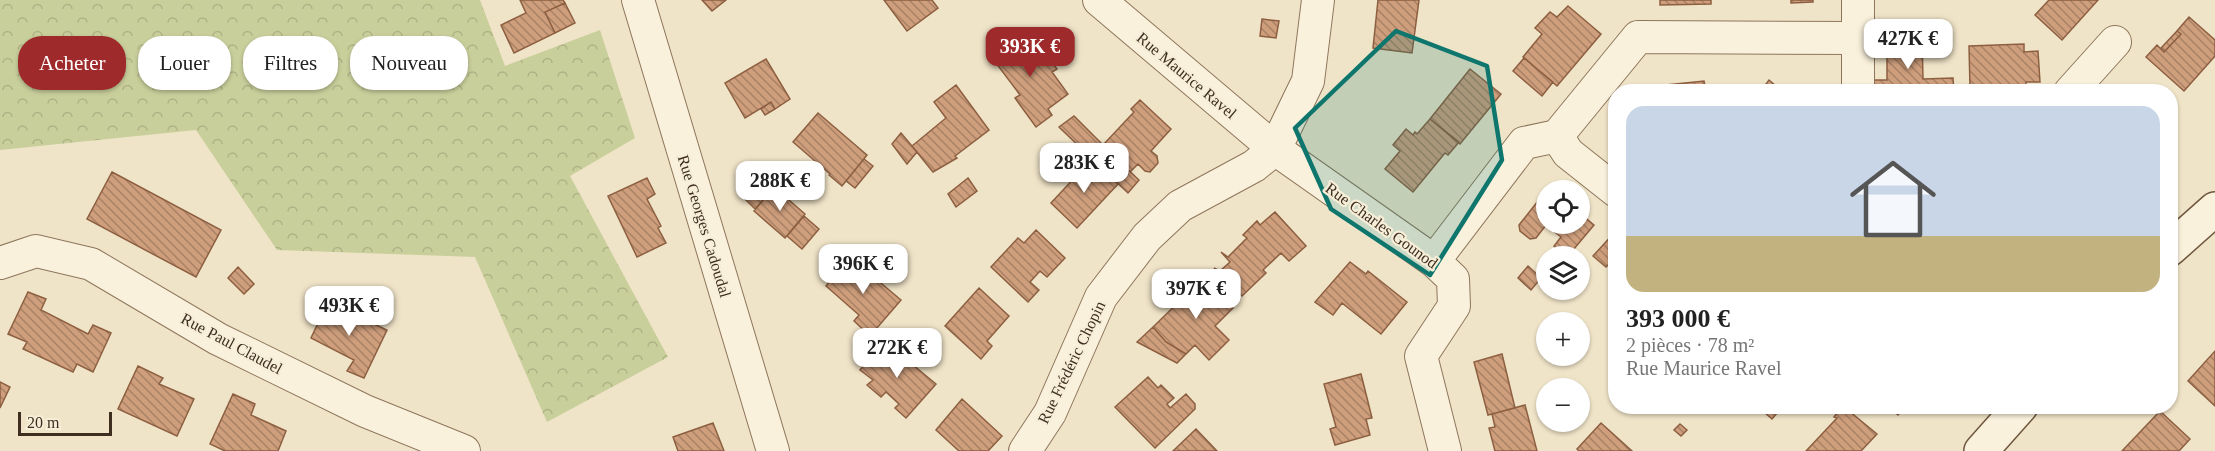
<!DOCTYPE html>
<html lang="fr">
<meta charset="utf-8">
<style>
:root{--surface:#fff;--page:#f6f6f6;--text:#222;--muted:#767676;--accent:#9e2a2b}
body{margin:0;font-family:Georgia,serif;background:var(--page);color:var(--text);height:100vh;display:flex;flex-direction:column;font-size:22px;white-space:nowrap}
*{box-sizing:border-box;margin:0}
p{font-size:20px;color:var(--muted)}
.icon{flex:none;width:33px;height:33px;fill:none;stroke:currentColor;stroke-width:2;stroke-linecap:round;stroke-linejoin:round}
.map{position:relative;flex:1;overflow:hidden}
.side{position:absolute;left:1608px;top:84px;width:570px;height:330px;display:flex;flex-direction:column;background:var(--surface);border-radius:24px;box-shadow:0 2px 4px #0004}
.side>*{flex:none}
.banner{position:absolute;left:18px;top:36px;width:570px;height:54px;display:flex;gap:12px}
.buttons{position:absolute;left:1536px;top:180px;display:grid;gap:12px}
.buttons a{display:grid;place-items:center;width:54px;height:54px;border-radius:50%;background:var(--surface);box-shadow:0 2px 4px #0004;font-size:30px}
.scale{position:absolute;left:18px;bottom:15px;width:94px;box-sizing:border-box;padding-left:6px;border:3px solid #3d2e20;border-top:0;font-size:16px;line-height:21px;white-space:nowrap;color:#3d2e20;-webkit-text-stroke:4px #f7eed8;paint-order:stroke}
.price{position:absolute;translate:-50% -51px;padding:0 14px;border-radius:12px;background:#fff;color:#222;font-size:20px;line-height:39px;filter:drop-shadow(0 2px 3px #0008)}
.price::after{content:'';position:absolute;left:50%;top:36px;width:18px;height:14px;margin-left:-9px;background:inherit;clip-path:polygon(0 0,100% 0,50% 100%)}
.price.selected{background:var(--accent);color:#fff}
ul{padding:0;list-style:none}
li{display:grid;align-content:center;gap:12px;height:318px;padding:0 18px}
li span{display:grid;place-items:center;height:186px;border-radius:18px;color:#555}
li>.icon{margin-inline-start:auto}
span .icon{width:108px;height:108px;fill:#fffc;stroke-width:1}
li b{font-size:26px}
.chip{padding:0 21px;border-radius:24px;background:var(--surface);box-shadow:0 2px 4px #0004;font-size:21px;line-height:54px}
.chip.selected{background:var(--accent);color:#fff}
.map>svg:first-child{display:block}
.forest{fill:url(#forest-crowns)}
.building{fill:url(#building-back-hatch);stroke:#8d5f41;stroke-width:1.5}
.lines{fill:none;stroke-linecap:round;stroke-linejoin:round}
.minor-casing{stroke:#8d765c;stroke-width:34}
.secondary-casing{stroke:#6f573f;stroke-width:36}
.minor{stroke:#faf1dc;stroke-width:32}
.secondary{stroke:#faf1dc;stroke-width:33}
.marked{fill:#0f766e;fill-opacity:0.2;stroke:#0f766e;stroke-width:4.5;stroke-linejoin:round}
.labels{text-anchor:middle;stroke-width:4.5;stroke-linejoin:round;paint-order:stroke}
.street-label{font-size:16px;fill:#3d2e20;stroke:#f7eed8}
</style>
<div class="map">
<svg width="2215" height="451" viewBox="0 0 2215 451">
<defs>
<pattern id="forest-crowns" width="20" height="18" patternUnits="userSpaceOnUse" patternTransform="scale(1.5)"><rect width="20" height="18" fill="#c9cf9b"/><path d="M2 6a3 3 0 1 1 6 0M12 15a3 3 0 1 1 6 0" fill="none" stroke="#aeb285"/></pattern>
<pattern id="building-back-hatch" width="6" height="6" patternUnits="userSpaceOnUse" patternTransform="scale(1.5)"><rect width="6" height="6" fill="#cf9f7d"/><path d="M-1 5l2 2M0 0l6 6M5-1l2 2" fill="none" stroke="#a98266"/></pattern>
</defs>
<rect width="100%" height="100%" fill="#f0e4c8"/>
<path class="forest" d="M0 0H480L505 66 600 30 635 138 570 176 668 357 547 422 475 257 277 250 196 130 0 150Z"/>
<path class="building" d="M520 0H563L565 3 545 12 555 33 514 53 501 25 526 13Z
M702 0H726L712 11Z
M884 0H932L938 8 907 31Z
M1378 0H1419L1412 53 1373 48Z
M1660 0H1711V4L1660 5Z
M1791 0H1813V2L1791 3Z
M2049 0H2098L2062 40 2035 15Z
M565 3 575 23 555 33 545 12Z
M1568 6 1601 34 1557 86 1523 57 1542 34 1535 28 1550 12 1557 17Z
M2189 17 2215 40V56L2184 91 2146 57 2157 45 2164 52 2181 34 2177 31Z
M1262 19 1279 21 1276 38 1260 36Z
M2177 31 2181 34 2164 52 2161 48Z
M1020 32 1033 48 1029 51 1038 62 1047 55 1057 69 1052 72 1068 94 1048 109 1052 115 1036 127 1015 98 1020 95 990 55Z
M1922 37 1923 79 1953 78 1954 92H1868V80H1887V38Z
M2024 44V52L2038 51 2040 82H2026V87L1970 88 1969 46Z
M1524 58 1553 82 1542 96 1513 71Z
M766 59 790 99 775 109 771 102 745 118 725 83Z
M1470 69 1501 94 1460 144 1430 119Z
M1769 80 1783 92H1760Z
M1704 81 1706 92H1661L1666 85Z
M956 85 989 130 955 156 957 158 933 172 912 146 946 118 934 102Z
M1140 100 1171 129 1151 151 1157 156 1158 163 1150 172 1145 171 1138 164 1130 172 1122 164 1110 176 1059 127 1074 116 1103 145 1134 112 1131 109Z
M771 102 775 109 765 115 761 109Z
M818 113 867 155 842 186 829 175 830 174 793 142Z
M1430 119 1459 142 1448 155 1445 153 1413 192 1385 169 1400 151 1393 145 1406 129 1413 135 1415 132 1417 134Z
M901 133 917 152 907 164 892 144Z
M864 159 873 166 855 188 846 181Z
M1092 159 1118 184 1077 228 1051 203Z
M1122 164 1139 180 1128 193 1110 176Z
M112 172 221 230 196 277 87 219Z
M647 178 655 194 647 199 661 226 658 228 666 243 637 257 608 196Z
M968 178 977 191 956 207 948 194Z
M762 180 772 190 755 209 745 199Z
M774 187 805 214 785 238 754 211Z
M1546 191V224H1580V208L1584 211 1581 214 1594 225 1568 256 1554 246 1561 237 1546 225 1536 238 1530 239 1520 231 1519 225Z
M1275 212 1306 246 1289 261 1281 253 1263 270 1266 273 1242 296 1214 268 1220 271 1230 262 1221 252 1228 257 1247 238 1243 235 1257 221 1260 225Z
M804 216 819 229 802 249 787 236Z
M1036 230 1065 258 1047 277 1040 271 1030 282 1039 290 1028 302 991 267 1018 238 1024 243Z
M1616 231V257L1606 267 1593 256Z
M850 257 901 300 870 336 854 321 859 315 826 286Z
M1350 262 1366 274 1368 271 1407 302 1381 334 1342 303 1333 315 1315 302Z
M1528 266 1541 278 1531 290 1518 278Z
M238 267 254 284 244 294 228 278Z
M1200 273 1233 308 1215 326 1229 340 1209 360 1195 345 1186 354 1166 342 1153 327 1190 291 1186 286Z
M979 288 1009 316 987 341 992 346 981 359 945 326Z
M28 292 46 299 41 310 88 334 93 325 111 333 93 372 77 364 73 372 23 349 27 342 8 334Z
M328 302 387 330 364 378 347 371 354 360 311 338 319 321 316 320Z
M1153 327 1166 342 1186 354 1177 363 1137 342Z
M884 341 936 384 906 418 895 408 899 404 886 392 881 397 867 385 873 380 860 370Z
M2215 351V406L2188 381Z
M1502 354 1515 408 1488 415 1474 362Z
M138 366 163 378 159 384 194 399 177 436 118 409Z
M1361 374 1372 418 1366 419 1370 435 1335 445 1330 429 1336 427 1324 384Z
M1148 377 1158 388 1161 385 1174 398 1167 404 1170 408 1186 394 1195 404V409L1155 448 1115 407Z
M0 382 10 387 0 408Z
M233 394 255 404 251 415 286 431 278 451H225L210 444Z
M962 399 1002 436 988 451H959L936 430Z
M1525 405 1537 451H1495L1489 428 1495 427 1492 414Z
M1757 406H1783L1772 419Z
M1843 406 1877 434 1861 451H1806L1837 418 1834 417Z
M1888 406H1905L1898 415Z
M2160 411 2190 439 2179 451H2122Z
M713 423 724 451H678L673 437Z
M1601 423 1632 451H1579L1577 449Z
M1680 424 1687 430 1681 436 1674 430Z
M1196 429 1217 451H1173Z"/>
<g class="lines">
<defs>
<path id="minor" d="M638 0 773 451
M1099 0 1275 149 1434 261 1453 279 1454 306 1421 356 1445 451
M1858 0V92
M2070 92 2115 42
M1557 136 1638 37 1859 38
M1434 261 1524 143 1557 136 1568 153 1616 191
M0 263 36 251 91 264 218 339 365 411 464 451
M1025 451 1050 413 1101 297 1147 237 1180 206 1254 166 1275 149 1308 81 1318 0"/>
<path id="secondary" d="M2170 249 2215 209
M1981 451 2021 406"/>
</defs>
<use href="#minor" class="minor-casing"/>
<use href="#secondary" class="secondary-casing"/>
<use href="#minor" class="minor"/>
<use href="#secondary" class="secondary"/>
</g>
<path class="marked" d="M1396 31 1487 66 1502 160 1430 275 1331 209 1295 128Z"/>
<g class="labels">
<g class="street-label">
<text transform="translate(1187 75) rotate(40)" y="6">Rue Maurice Ravel</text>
<text transform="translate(1382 225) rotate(36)" y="6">Rue Charles Gounod</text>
<text transform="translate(705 226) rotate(73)" y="6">Rue Georges Cadoudal</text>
<text transform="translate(232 343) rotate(28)" y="6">Rue Paul Claudel</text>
<text transform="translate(1071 362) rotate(-64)" y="6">Rue Frédéric Chopin</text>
</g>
</g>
</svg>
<div class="buttons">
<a><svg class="icon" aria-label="locate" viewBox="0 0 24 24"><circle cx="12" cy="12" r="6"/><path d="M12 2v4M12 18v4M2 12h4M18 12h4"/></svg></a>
<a><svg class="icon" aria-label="layers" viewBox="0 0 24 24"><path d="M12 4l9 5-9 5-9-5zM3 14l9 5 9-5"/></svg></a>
<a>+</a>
<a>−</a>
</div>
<div class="scale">20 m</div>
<b class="price" style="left:1908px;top:70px">427K €</b>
<b class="price selected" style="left:1030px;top:78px">393K €</b>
<b class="price" style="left:1084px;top:194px">283K €</b>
<b class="price" style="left:780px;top:212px">288K €</b>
<b class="price" style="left:863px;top:295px">396K €</b>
<b class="price" style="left:1196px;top:320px">397K €</b>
<b class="price" style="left:349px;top:337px">493K €</b>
<b class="price" style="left:897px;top:379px">272K €</b>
<div class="banner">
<a class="chip selected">Acheter</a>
<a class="chip">Louer</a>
<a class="chip">Filtres</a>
<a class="chip">Nouveau</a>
</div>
<section class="side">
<ul>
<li><span style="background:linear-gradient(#c9d6e8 70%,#c2b280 0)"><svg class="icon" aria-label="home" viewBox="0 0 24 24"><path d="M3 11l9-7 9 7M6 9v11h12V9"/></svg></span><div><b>393 000 €</b><p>2 pièces · 78 m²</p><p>Rue Maurice Ravel</p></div></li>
</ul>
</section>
</div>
